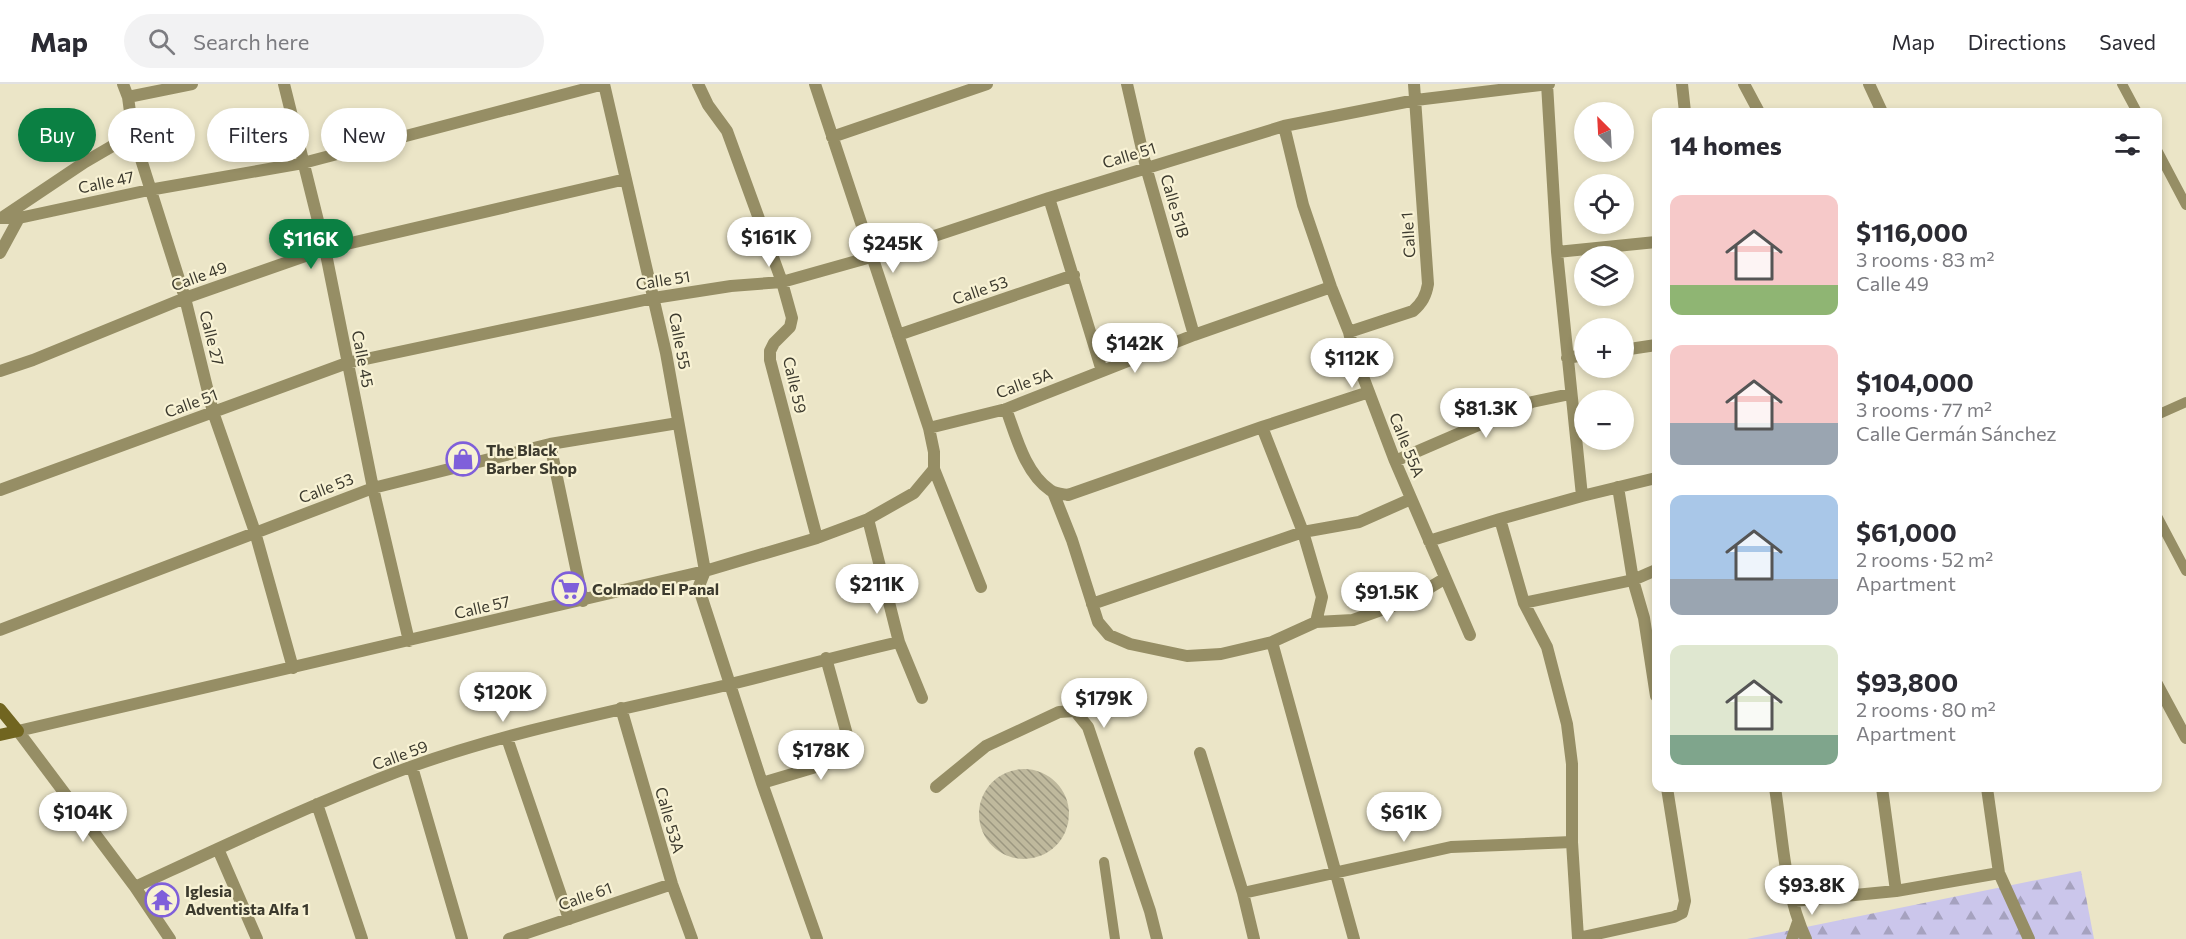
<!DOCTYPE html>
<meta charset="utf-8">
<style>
:root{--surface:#fff;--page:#f2f2f3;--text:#2b2b33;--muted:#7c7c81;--line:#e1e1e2;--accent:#0b8043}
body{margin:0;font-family:Commissioner,sans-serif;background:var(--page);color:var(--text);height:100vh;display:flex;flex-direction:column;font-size:22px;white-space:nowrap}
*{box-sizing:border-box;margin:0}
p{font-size:20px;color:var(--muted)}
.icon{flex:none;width:33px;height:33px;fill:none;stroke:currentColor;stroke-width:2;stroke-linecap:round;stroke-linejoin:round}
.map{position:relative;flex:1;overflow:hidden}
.side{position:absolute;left:1652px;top:24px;width:510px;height:684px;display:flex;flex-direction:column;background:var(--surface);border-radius:12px;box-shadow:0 3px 9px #0003}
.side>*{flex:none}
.banner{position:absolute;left:18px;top:24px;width:570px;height:54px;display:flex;gap:12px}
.needle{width:39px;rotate:336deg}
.controls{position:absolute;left:1574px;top:18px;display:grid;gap:12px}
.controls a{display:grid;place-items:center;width:60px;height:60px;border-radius:50%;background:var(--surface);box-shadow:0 3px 9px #0003;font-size:30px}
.price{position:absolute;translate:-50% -51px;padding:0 14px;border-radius:21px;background:#fff;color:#222;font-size:20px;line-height:39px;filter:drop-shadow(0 2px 3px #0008)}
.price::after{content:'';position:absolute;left:50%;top:36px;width:18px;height:14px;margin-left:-9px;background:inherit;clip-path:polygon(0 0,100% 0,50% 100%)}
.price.on{background:var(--accent);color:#fff}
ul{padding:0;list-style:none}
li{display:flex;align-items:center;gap:18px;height:150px;padding:0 18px}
li span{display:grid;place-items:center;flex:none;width:168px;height:120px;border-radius:12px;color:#555}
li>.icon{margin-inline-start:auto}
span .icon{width:72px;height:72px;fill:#fffc;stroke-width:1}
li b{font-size:26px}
h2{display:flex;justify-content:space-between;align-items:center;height:72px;padding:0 18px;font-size:26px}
.pill{padding:0 21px;border-radius:27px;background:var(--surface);box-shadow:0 3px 9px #0003;font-size:21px;line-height:54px}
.pill.on{background:var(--accent);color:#fff}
header{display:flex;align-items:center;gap:36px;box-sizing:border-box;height:84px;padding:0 30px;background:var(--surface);border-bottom:2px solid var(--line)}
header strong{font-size:28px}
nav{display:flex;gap:33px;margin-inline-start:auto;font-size:21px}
.search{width:420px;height:54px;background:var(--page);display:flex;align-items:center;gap:15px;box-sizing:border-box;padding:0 21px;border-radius:33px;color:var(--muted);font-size:22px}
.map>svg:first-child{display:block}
.forest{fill:url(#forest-firs)}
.building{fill:url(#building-back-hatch)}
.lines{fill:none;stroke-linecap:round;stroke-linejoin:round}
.lane{stroke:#968e65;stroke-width:10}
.street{stroke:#968e65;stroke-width:12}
.secondary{stroke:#716520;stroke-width:12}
.labels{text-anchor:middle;stroke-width:4.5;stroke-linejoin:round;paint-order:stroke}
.street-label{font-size:16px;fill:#3c3a2e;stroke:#f8f2d4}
.poi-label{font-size:16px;font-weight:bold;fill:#3c3a2e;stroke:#f8f2d4;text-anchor:start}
</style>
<header>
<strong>Map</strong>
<div class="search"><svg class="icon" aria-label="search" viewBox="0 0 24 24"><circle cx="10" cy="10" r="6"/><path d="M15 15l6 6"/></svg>Search here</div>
<nav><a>Map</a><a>Directions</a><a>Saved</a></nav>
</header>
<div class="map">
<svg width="2186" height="855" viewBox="0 0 2186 855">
<defs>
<pattern id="forest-firs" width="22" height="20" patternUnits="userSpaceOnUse" patternTransform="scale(1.5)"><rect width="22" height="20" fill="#cbc6eb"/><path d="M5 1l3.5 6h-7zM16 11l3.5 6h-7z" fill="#a6a2bf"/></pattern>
<pattern id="building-back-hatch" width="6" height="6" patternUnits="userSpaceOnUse" patternTransform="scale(1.5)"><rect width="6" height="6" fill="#bfb99d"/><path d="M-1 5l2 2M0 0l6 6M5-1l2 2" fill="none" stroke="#9c9780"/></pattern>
</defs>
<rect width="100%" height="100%" fill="#ebe5c7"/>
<path class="forest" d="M2081 787 2094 855H1747Z"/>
<path class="building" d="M979 730a45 45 0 1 1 90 0a45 45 0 1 1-90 0Z"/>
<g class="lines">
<path class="lane" d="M2122 0 2137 28
M2157 66 2186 121
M2157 331 2186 318
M2157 432 2186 487
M1104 778 1115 855"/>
<path class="street" d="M123 0 128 13 133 50 185 214 213 328 255 448 293 584
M284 0 325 165 373 404 409 557
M604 0 666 269 705 487 699 502 700 508 762 699 817 855
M698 0 708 21 727 47 782 198 792 234 790 243 774 259 770 267V276L817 454
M815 0 929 344 934 368V385L981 503
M1127 0 1146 83 1194 251
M1547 0 1557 168 1582 412
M1682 0 1685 28
M1744 0 1759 28
M1869 0 1882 28
M128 13 192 0
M1284 42 1303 121 1331 203 1349 248 1354 269 1395 377 1470 551
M832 53 987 0
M1049 114 1102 287
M3 133 85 78 133 50
M0 134H19L149 106 303 79 604 0
M1557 168 1656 158
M0 169 19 134
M1349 248 1413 227C1422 219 1426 212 1428 200L1414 0
M898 251 1074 191
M1623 266 1656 261
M1567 274 1584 271
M0 287 33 276 185 214 325 165 626 95
M1006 325C1016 352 1025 389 1050 406 1055 410 1063 410 1068 411L1262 343 1369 308
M1262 343 1303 448 1322 513 1316 538 1272 558 1354 855
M929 344 1006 325 1194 251 1331 203
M550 360 583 517
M1395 377 1532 318 1570 310
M1656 394 1582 412 1500 435 1524 519 1547 563 1567 640 1572 680V758L1578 854 1674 833 1682 829 1685 817 1667 704
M1618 403 1633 496 1644 534 1656 612
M0 406 347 279 654 214 731 202 782 198 871 173 1049 114 1284 42 1416 16 1549 0
M1053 408 1072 456 1098 538 1109 551 1130 560 1187 572 1221 570 1272 558
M868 435 899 558 922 614
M1429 457 1500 435
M1524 519 1633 496 1656 486
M1092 520 1303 448 1359 438 1411 415
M1316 538 1353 536 1409 516 1444 495
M0 546 373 404 550 360 678 339
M2157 600 2186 654
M621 624 672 800 692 855
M507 654 569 835
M1200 669 1243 809 1254 855
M412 683 462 855
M762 699 846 674 851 665 826 574
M936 703 986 662 1059 628 1075 627 1088 643 1150 827 1157 855
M1775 704C1783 754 1784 808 1806 855
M1882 704 1896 807
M317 720 362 855
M218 765 257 855
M1999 789 2029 855
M135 803C226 761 316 718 410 683 513 646 621 626 727 601 785 587 841 571 899 558
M1243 809 1451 763 1572 758
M1793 817 1896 807 1999 789 1987 704
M170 855 135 803 18 647 705 487 817 454 868 435 914 409 934 385
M509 855 672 800
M1792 855 1798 838"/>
<path class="secondary" d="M0 625 18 647 0 651"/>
</g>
<defs>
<symbol id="shop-ring" viewBox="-11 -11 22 22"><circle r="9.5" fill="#f8f2d4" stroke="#7f5fda" stroke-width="1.5"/><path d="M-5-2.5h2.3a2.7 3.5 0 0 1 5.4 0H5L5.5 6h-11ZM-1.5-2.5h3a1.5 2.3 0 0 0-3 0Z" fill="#7f5fda"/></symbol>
<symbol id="supermarket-ring" viewBox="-11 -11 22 22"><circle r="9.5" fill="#f8f2d4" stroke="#7f5fda" stroke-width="1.5"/><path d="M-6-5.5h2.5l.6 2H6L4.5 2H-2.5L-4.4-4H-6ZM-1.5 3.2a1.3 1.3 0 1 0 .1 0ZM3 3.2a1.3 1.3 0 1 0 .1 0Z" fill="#7f5fda"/></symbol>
<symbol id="temple-ring" viewBox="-11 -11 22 22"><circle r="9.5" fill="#f8f2d4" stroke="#7f5fda" stroke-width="1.5"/><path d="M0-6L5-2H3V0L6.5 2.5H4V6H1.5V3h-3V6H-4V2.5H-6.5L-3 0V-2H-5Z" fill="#7f5fda"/></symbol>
</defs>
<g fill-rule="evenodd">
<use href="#shop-ring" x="444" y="356" width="38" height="38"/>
<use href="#supermarket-ring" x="550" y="486" width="38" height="38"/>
<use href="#temple-ring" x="143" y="797" width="38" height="38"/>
</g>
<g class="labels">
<g class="street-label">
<text transform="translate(1129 71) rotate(-17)" y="6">Calle 51</text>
<text transform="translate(106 98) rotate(-12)" y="6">Calle 47</text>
<text transform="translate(1175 122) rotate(74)" y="6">Calle 51B</text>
<text transform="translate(1408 151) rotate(-94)" y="6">Calle 1</text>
<text transform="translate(199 192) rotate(-20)" y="6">Calle 49</text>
<text transform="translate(663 196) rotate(-9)" y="6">Calle 51</text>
<text transform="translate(980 206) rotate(-19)" y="6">Calle 53</text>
<text transform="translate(212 254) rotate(76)" y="6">Calle 27</text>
<text transform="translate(680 257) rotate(79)" y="6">Calle 55</text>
<text transform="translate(363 275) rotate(79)" y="6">Calle 45</text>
<text transform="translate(1024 299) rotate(-20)" y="6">Calle 5A</text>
<text transform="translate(795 301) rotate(77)" y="6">Calle 59</text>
<text transform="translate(191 319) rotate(-20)" y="6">Calle 51</text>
<text transform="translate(1407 361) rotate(68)" y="6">Calle 55A</text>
<text transform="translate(326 404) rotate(-21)" y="6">Calle 53</text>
<text transform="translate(482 523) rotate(-13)" y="6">Calle 57</text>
<text transform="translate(400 671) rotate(-20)" y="6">Calle 59</text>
<text transform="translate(670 736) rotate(74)" y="6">Calle 53A</text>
<text transform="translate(585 812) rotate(-19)" y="6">Calle 61</text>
</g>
<g class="poi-label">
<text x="486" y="372">The Black<tspan x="486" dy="18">Barber Shop</tspan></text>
<text x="592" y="511">Colmado El Panal</text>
<text x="185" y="813">Iglesia<tspan x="185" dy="18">Adventista Alfa 1</tspan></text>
</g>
</g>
</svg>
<div class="controls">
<a><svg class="needle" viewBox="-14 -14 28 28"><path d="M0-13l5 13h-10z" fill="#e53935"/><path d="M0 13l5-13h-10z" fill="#7c7c81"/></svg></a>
<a><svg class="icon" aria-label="locate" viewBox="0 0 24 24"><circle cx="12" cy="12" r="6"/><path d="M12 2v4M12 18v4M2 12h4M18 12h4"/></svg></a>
<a><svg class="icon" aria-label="layers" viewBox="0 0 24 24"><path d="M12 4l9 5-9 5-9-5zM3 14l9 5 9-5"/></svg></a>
<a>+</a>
<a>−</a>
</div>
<b class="price" style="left:769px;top:184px">$161K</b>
<b class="price on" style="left:311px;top:186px">$116K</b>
<b class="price" style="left:893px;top:190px">$245K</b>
<b class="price" style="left:1135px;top:290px">$142K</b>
<b class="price" style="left:1352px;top:305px">$112K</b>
<b class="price" style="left:1486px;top:355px">$81.3K</b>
<b class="price" style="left:877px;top:531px">$211K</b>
<b class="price" style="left:1387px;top:539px">$91.5K</b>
<b class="price" style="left:503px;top:639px">$120K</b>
<b class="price" style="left:1104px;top:645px">$179K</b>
<b class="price" style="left:821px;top:697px">$178K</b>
<b class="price" style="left:83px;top:759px">$104K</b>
<b class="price" style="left:1404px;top:759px">$61K</b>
<b class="price" style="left:1812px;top:832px">$93.8K</b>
<div class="banner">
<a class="pill on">Buy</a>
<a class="pill">Rent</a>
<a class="pill">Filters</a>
<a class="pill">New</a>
</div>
<section class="side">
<h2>14 homes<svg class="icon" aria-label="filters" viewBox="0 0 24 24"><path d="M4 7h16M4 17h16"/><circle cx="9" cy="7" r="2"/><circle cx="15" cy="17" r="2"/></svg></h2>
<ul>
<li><span style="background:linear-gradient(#f6c9c9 75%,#8fb573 0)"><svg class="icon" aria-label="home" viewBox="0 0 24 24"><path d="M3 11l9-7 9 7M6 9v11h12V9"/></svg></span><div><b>$116,000</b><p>3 rooms · 83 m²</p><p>Calle 49</p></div></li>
<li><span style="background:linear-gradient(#f6c9c9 65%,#9aa5b1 0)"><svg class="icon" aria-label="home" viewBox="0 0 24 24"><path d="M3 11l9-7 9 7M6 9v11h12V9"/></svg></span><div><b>$104,000</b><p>3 rooms · 77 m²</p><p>Calle Germán Sánchez</p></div></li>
<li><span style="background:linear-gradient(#a9c7e8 70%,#9aa5b1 0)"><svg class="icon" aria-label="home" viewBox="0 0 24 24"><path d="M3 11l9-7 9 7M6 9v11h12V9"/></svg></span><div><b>$61,000</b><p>2 rooms · 52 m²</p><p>Apartment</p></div></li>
<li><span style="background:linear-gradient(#dfe7d0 75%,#7fa58c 0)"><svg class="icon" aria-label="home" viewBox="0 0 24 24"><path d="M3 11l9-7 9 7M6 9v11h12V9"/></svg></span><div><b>$93,800</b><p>2 rooms · 80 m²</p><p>Apartment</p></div></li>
</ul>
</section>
</div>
